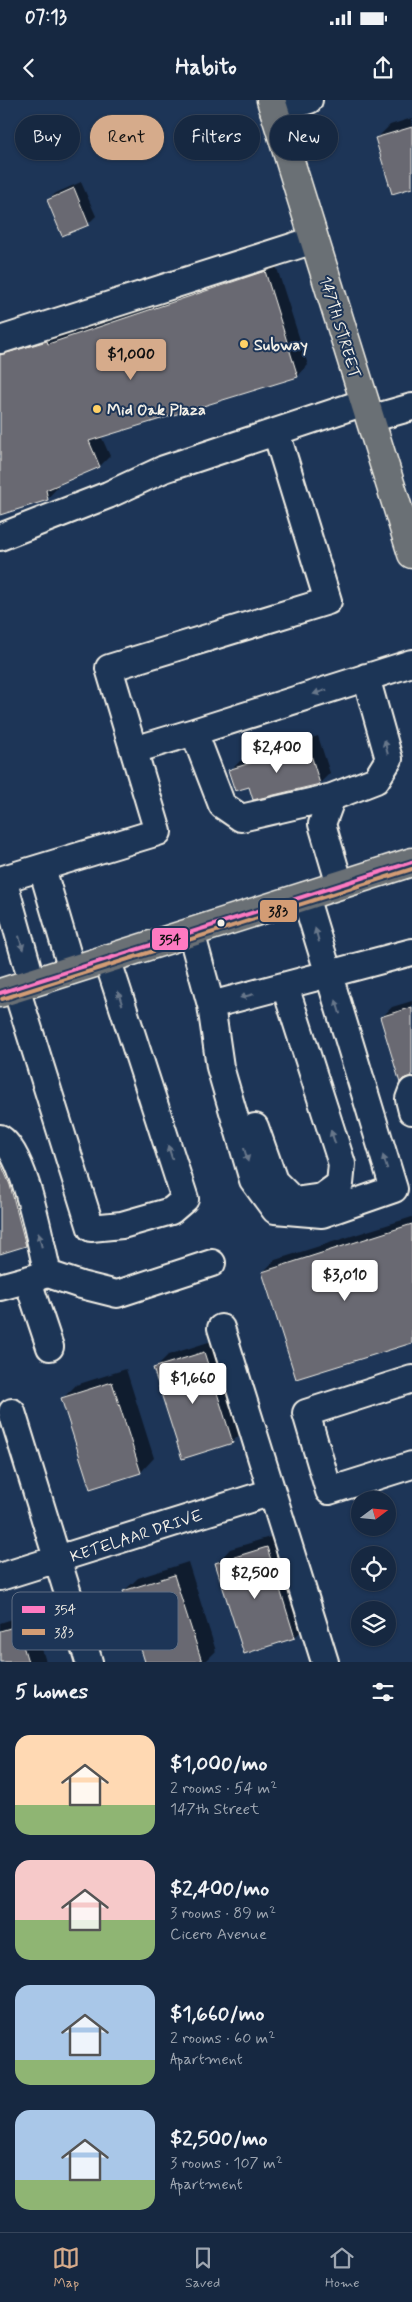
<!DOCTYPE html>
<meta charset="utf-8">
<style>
:root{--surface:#162841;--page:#1f3048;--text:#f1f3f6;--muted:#9ea6b1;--line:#35445a;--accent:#d6ab8b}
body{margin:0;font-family:Mynerve,sans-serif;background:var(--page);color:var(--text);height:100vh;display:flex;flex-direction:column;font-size:19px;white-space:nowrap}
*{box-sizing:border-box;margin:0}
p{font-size:16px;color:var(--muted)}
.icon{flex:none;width:28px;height:28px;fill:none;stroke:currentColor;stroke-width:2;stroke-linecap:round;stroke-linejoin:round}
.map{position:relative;height:1562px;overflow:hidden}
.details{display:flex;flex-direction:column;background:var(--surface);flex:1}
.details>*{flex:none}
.banner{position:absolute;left:15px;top:15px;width:382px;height:45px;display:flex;gap:10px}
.needle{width:32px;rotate:74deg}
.fabs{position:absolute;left:351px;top:1391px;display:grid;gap:10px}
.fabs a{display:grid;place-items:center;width:45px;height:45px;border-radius:50%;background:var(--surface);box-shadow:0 1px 4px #0004,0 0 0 1px var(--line);font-size:25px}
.price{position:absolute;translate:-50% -42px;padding:0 11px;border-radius:5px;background:#fff;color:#222;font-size:16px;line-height:32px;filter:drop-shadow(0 1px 2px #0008)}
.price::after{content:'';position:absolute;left:50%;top:30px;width:15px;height:11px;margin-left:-8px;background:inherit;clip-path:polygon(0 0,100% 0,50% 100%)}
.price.selected{background:var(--accent);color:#111}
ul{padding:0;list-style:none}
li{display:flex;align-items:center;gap:15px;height:125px;padding:0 15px}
li span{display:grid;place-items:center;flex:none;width:140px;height:100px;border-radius:15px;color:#555}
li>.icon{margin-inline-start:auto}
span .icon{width:60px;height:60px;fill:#fffc;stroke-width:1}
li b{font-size:21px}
h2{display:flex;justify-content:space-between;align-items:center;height:60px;padding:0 15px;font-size:21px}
.chip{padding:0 18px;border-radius:22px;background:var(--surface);box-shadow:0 1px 4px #0004,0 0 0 1px var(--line);font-size:18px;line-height:45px}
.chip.selected{background:var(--accent);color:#111}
.status{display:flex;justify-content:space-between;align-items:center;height:35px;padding:0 25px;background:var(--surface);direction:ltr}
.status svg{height:14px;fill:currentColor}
header{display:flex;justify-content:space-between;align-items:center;height:65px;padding:0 15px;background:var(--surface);font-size:22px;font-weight:800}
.menu{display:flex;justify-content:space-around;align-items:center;height:70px;border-top:1px solid var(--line);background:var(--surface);font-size:14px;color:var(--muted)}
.menu a{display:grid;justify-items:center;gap:2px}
.menu .selected{color:var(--accent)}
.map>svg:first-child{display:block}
.shadow{fill:#0007}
.building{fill:#696972;stroke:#f4f1e8}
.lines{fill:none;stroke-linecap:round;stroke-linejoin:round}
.minor-casing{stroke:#f4f1e8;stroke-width:30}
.major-casing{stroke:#f4f1e8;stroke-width:31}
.minor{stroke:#1d3557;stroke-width:26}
.major{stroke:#6a7074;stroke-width:28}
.bus-1-casing{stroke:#1d3557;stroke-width:8}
.bus-2-casing{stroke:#1d3557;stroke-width:8}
.bus-1{stroke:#fe7ac1;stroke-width:4}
.bus-2{stroke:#d39c74;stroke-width:4}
.oneway{fill:#68778a}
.poi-dot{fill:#ffd166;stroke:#1d3557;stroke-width:2}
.bus-dot{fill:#f4f1e8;stroke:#1d3557;stroke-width:2}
.labels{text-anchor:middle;stroke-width:4;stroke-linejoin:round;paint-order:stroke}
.street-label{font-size:16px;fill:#f4f1e8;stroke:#1d3557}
.poi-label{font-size:16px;font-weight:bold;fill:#f4f1e8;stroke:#1d3557;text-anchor:start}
.key{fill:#1d3557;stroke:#5e6d82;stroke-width:1}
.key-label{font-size:14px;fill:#f4f1e8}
.line-badge{stroke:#1d3557;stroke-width:2}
.pale-badge-label{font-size:14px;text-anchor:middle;font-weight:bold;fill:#111}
</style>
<div class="status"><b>07:13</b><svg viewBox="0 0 49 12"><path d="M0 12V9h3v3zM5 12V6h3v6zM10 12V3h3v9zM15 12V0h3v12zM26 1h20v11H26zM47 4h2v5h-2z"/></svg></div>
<header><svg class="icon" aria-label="back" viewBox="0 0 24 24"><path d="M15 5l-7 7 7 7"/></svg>Habito<svg class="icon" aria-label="share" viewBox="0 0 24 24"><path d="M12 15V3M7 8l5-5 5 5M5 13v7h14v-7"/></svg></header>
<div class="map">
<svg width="412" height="1562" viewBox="0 0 412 1562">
<rect width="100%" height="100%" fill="#1d3557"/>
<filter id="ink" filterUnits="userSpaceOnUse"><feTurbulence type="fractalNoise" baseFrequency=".02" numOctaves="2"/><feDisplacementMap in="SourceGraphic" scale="10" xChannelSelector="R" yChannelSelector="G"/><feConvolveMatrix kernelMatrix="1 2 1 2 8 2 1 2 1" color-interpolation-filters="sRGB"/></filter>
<g filter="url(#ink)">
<path class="shadow" d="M412 18V87L376 39 390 25Z
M81 82 96 116 88 124 48 100 56 93Z
M275 162 308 265 298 276 101 336 110 356 100 366 57 384V388L47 399 0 413V240Z
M318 636 330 673 320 683 254 698 250 685 230 671 240 661Z
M412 901V968L382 917 392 907Z
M0 1061H3L7 1075 16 1072 34 1137 26 1145 0 1153Z
M412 1117V1241L263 1172 275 1160Z
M218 1239 246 1329 232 1342 154 1269 168 1255Z
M126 1269 154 1358 141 1372 62 1299 76 1285Z
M280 1434 309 1523 295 1537 245 1552 217 1463 230 1449Z
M188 1462 216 1551 205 1562H147L124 1491 138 1478Z
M31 1513 46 1562H0V1523Z"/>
<path class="building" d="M412 27V88L392 94 375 38Z
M74 88 89 125 62 136 47 100Z
M265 171 298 277 89 341 100 367 46 390 48 400 0 415V255L47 241 48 244Z
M308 645 320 684 253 700 249 687 235 691 228 670Z
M412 907V976L403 979 400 983 380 917Z
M0 1061 10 1085 26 1146 0 1154Z
M412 1124V1243L296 1279 262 1172Z
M204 1252 233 1343 182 1359 153 1268Z
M112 1282 141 1373 90 1389 61 1298Z
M267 1447 295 1538 244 1554 215 1463Z
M174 1475 202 1562H145L123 1491Z
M17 1526 28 1562H0V1531Z"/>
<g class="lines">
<defs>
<path id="minor" d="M274 11 309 0
M0 240 314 140
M370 319 412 307
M0 437 108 395 164 369 365 302
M366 577 389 659 376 680 332 697 241 718 222 705 194 632 412 563
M134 650 194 632
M332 697 322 724 340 785
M42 768 72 870
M3 779 32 882
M0 780 158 732 109 568 328 501 276 332
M191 832 211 905 220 967 253 1080 275 1110 322 1114 394 1089 305 796
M16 888 91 1128 122 1125 171 1111 185 1099 107 858
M211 905 412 852
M412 991 409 999 412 1011
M255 1027 274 1081 294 1101 322 1097 340 1084 342 1064 285 886
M0 1038C26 1054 40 1143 48 1174L0 1187
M48 1174 81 1185 117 1194 212 1163
M28 1181 50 1247
M221 1228 325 1562
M412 1279 306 1313 329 1391 412 1365
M12 1312 89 1562
M0 1477 272 1392"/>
<path id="major" d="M271 0 412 454
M0 893 412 762"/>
</defs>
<use href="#minor" class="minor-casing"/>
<use href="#major" class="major-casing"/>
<use href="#minor" class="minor"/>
<use href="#major" class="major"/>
<defs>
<path id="bus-1" d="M0 893 412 762"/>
<path id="bus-2" d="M2 899 412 769"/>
</defs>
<use href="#bus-1" class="bus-1-casing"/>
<use href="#bus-2" class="bus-2-casing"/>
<use href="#bus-1" class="bus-1"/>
<use href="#bus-2" class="bus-2"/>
</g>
<defs><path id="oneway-solid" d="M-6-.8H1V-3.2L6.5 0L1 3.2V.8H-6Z" transform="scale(1.25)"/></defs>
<g class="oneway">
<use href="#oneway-solid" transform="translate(320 592) rotate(162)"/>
<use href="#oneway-solid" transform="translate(386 647) rotate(-104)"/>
<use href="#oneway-solid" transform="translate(317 835) rotate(-106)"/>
<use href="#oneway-solid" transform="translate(21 843) rotate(74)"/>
<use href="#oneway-solid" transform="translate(247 896) rotate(165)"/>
<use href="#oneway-solid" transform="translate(120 898) rotate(-108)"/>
<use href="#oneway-solid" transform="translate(338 907) rotate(-107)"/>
<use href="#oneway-solid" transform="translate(333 1037) rotate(-109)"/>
<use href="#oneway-solid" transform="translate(170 1052) rotate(-108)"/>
<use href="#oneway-solid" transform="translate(246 1055) rotate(74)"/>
<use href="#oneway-solid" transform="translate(385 1062) rotate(-108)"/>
<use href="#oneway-solid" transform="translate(40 1140) rotate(-104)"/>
</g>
</g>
<g class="poi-dot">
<circle cx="244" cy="244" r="5"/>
<circle cx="97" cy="309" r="5"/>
</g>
<circle class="bus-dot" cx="221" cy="823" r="4.5"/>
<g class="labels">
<g class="street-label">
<text transform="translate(341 227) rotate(73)" y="6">147TH STREET</text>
<text transform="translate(136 1435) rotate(-18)" y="6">KETELAAR DRIVE</text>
</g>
<g class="poi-label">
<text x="254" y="250">Subway</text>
<text x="107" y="315">Mid Oak Plaza</text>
</g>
</g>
<rect x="12" y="1492" width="166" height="58" rx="8" class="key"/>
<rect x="22" y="1506" width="23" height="7" fill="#fe7ac1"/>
<rect x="22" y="1529" width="23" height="6" fill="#d39c74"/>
<g class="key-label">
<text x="54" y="1514">354</text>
<text x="54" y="1537">383</text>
</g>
<g class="line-badge">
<rect x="259" y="799" width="39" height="24" rx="5" fill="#d39c74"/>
<rect x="151" y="827" width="38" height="24" rx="5" fill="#fe7ac1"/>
</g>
<g class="pale-badge-label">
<text x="278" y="816">383</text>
<text x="170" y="844">354</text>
</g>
</svg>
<div class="fabs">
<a><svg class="needle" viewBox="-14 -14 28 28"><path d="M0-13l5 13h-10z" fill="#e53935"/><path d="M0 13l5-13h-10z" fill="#9ea6b1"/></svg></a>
<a><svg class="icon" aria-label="locate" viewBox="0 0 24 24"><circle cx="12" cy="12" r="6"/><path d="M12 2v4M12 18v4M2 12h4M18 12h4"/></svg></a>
<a><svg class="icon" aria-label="layers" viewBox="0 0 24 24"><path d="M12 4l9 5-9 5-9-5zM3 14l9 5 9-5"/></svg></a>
</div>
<b class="price selected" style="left:131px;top:281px">$1,000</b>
<b class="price" style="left:277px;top:674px">$2,400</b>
<b class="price" style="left:345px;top:1202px">$3,010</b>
<b class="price" style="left:193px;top:1305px">$1,660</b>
<b class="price" style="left:255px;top:1500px">$2,500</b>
<div class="banner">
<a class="chip">Buy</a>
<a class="chip selected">Rent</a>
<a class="chip">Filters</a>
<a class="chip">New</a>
</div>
</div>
<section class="details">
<h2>5 homes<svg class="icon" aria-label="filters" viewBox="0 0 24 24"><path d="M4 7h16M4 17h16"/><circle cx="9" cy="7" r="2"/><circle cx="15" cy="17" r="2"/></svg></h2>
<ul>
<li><span style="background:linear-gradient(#ffd9b3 70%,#8fb573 0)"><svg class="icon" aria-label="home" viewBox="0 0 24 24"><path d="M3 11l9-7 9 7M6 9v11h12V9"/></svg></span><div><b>$1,000/mo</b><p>2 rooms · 54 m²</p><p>147th Street</p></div></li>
<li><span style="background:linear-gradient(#f6c9c9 60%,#8fb573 0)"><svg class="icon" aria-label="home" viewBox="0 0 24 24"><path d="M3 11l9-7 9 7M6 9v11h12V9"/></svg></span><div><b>$2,400/mo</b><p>3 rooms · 89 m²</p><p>Cicero Avenue</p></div></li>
<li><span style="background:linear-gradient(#a9c7e8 75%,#8fb573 0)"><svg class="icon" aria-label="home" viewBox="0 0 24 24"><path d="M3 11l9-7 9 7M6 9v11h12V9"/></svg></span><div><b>$1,660/mo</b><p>2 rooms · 60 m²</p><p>Apartment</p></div></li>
<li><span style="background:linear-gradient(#a9c7e8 70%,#8fb573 0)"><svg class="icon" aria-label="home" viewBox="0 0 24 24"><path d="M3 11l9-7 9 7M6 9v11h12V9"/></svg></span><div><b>$2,500/mo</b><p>3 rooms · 107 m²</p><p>Apartment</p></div></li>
</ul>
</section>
<nav class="menu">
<a class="selected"><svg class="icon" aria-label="map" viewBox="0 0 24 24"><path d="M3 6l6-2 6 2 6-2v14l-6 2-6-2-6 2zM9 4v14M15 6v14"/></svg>Map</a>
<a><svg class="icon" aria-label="saved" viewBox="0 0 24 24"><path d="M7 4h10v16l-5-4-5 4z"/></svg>Saved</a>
<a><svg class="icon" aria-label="home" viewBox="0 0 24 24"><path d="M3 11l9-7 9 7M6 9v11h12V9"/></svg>Home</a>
</nav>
